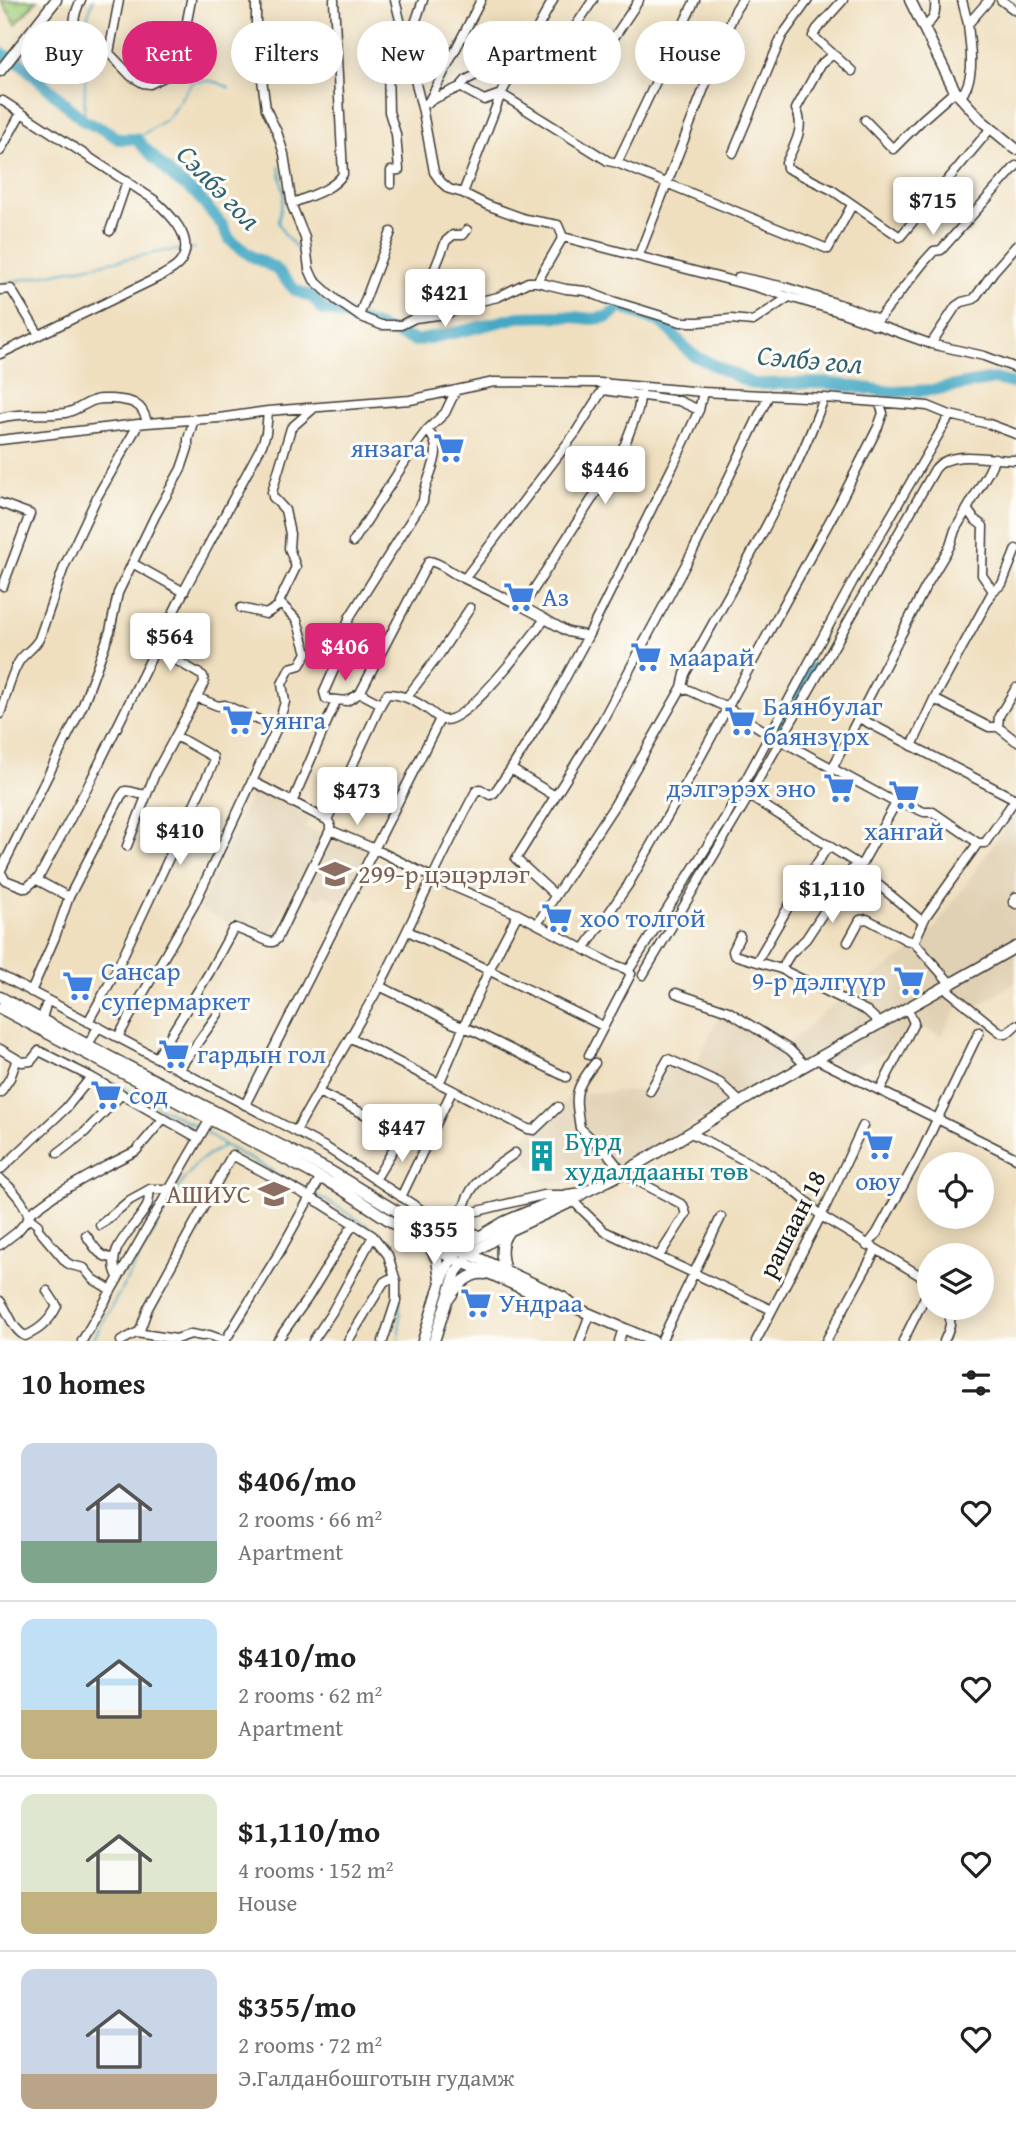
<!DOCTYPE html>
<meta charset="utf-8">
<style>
:root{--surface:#fff;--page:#f6f6f6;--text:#222;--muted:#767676;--line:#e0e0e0;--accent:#db2777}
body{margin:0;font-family:"Gentium Book Plus",serif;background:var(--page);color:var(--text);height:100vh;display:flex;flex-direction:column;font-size:26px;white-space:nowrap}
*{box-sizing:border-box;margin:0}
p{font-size:23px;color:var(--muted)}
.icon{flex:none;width:38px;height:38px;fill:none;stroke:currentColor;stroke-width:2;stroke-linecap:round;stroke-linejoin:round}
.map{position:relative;height:1341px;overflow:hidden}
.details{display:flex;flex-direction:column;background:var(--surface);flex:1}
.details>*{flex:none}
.guide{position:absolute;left:21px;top:21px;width:975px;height:63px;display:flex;gap:14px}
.buttons{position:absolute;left:917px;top:1152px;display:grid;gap:14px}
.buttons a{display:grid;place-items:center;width:77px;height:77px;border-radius:50%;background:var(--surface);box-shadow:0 4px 18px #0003;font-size:35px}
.price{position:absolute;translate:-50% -60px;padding:0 16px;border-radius:7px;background:#fff;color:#222;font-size:23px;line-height:46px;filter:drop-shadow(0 2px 4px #0008)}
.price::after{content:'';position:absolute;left:50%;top:42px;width:21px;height:16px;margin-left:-10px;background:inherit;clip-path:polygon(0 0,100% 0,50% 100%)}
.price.on{background:var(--accent);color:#fff}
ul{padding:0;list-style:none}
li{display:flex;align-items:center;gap:21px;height:175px;padding:0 21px}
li+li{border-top:2px solid var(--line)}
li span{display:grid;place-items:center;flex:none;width:196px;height:140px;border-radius:14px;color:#555}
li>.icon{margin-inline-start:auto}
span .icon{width:84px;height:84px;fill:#fffc;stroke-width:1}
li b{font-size:30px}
h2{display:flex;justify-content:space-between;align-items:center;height:84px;padding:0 21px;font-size:30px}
.pill{padding:0 24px;border-radius:32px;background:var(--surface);box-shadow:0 4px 18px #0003;font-size:24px;line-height:63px}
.pill.on{background:var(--accent);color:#fff}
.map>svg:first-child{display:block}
.built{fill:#e1d1b4}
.grass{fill:url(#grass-dots);stroke:#60764c;stroke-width:2}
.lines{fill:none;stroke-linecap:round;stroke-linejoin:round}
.stream{stroke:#44a8c4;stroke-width:2}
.river{stroke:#44a8c4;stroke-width:12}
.minor-casing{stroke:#3c3934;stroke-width:11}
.major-casing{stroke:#3c3934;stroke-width:13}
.minor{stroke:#fff;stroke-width:8}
.major{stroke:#fff;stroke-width:10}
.labels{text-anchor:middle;stroke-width:6;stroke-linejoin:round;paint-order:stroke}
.shop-label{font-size:26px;fill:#366cbe;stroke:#fdfcf7;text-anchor:start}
.education-label{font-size:26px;fill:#785e54;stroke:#fdfcf7;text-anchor:start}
.culture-label{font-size:26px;fill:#0d838f;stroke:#fdfcf7;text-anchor:start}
.street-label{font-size:26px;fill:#1c1c1c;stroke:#fdfcf7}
.water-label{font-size:28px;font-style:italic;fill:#306270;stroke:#fdfcf7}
</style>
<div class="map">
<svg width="1016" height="1341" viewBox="0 0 1016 1341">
<defs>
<pattern id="grass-dots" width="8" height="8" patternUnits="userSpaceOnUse" patternTransform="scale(1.75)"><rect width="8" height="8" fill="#a3d07d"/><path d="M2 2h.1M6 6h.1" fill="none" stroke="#8cb26b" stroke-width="1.8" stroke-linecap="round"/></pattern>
</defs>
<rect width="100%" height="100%" fill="#fdfcf7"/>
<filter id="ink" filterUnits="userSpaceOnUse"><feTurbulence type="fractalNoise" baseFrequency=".0143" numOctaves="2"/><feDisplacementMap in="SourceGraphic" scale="14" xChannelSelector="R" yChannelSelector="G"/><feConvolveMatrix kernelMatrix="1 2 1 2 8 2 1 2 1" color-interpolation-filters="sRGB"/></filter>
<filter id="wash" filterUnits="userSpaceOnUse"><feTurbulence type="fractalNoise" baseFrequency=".00686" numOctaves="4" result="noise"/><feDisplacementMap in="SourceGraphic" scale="28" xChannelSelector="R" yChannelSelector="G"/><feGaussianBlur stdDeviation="1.57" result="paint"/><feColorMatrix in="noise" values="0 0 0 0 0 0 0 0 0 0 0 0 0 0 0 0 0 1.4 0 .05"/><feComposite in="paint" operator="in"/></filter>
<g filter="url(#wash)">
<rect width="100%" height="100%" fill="#efdfbf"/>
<path class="built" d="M254 788 310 815 305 827 322 835 271 937 240 922 229 924 199 909Z
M1016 812V981L977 1007 957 1008 941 1036 922 1027 884 1053 848 1070 816 1055 593 1180 544 1183 515 1145 573 1094 648 1090 667 1056 694 1069 722 1010 788 1044 824 1012 927 939Z
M332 834 369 850 342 903 323 894 319 899 306 892Z
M266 1179 290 1193 281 1208 257 1195Z"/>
<path class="grass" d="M1 0H37L16 24Z
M62 21 66 25 69 37 79 44 78 56 75 58 53 43 50 38Z"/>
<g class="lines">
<path class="stream" d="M87 37V18L93 0
M84 121 86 46
M136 139 168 118 192 82C207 80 216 80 229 88
M279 166 284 195 278 222 285 235 300 252 311 289 322 304 336 312
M190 249 195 248
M0 284 165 251 180 250
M111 1081 199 1128
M207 1133 224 1145 309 1191
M314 1193 367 1225 376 1234
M92 1341 183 1181 198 1162 224 1145
M399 1341 400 1300"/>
<path class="river" d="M0 52 22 64 84 121 107 131 118 139H136L174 178 196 194 222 225 230 240 251 256 275 268 295 290 315 299 322 310 336 312 416 341 467 330 518 317 562 316 593 319 607 317 621 307 660 322 670 330 684 347 693 355 753 384 827 383 893 392 932 390 994 379 1016 384
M777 732 813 668"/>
</g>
</g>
<g filter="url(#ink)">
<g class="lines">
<defs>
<path id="minor" d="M81 0C64 33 81 40 109 53
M119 0 109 53 131 76 143 83 150 84 172 73 179 63 191 0
M256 0V35L266 109 277 132 284 154 292 206 305 238 309 269 314 280 336 300 359 316 391 232
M395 0 423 112 434 172 441 182 449 189 463 193 487 205 525 219 558 225 563 237 756 287 840 312 931 344 984 356 1016 368
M843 0 817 29 813 36 852 71
M962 0 968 24
M1001 0 1016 11
M923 27C935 20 936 13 935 0
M405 37 413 29 423 0
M561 48 593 0
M832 55 820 65 796 109C806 127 794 146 786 163L787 168 832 190 900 237 991 128
M589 75 639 0
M460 87 466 80 484 71 508 81
M960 98C977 77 970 49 968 24L989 0
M429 101 460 87 484 100 501 94 608 161 617 163 828 249 852 205
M428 103 481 0
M865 120 893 149 922 120 955 91
M0 151 21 113
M733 153 782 36 808 0
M617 163 695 0
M391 184V171L399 170 396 134 389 112 388 64 389 47 403 30
M463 193 501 94 553 0
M293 203C309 196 333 190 343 174L334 0
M110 231 127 181
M563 237 537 282 566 289 586 291 606 299 681 322H699L731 319 753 321 789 297
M639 255 715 60 736 9 742 0
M739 277 785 287 848 307 878 319
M0 290 11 289 39 335
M359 316 381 325H401L415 318 446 314 476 302 498 297 528 282H537
M415 318 446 241 453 235H463L467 230
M874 325 924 262 934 251 941 250 1016 166
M931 344 956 306 962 302 974 299 994 271 1016 246
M0 354 163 275C169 271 177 268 181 261 196 238 169 213 153 199L3 101
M603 390 679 401 699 410
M0 418C21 412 43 416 65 413 75 411 81 406 90 402 97 398 103 399 111 399 130 400 143 402 147 423
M427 430C449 452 424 476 423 501L349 618 336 665 324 692 326 699 347 701 360 693 429 561C439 562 448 570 457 575 487 590 517 602 545 619
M0 440 147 423 219 418 268 411 410 400 494 382 600 383 703 392
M0 503 30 514 3 586
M967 509 974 519 983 526 982 575 993 591
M353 542 418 442 427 430 445 413 456 390
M132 563 184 592
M465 578 576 432 607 383
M523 606 592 499 625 444 638 410 642 387
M241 608 266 614 280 605
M682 687 728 708 769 734 896 803 860 867
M407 697 439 655 470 608
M934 699 989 727H998L1016 741
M381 704 387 694C403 694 418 702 431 712 435 715 440 720 444 720 468 723 530 638 545 619L568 632 588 636
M0 714C6 697 10 675 20 660 26 652 33 649 39 639L64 567 97 497 138 425
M859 718 1015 799
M998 727 999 716 1016 688
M277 728 285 702 282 684 290 668 300 665 307 653 297 620 279 602 296 567 289 548 290 534 285 510 273 497 272 492 291 428 314 408
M912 746 934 699 993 591 1002 584 1016 549
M511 769 555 796
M832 769 925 588 950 546 955 530 989 471 995 458
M749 796 856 863 863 872 923 922
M292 803 336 701
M896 803H903L924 812H933L978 843
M327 820 381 704 360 693
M330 830 375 849 433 878 518 914 612 964 629 970 725 818 853 581 950 415
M127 846 147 794
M0 871 5 880 26 888 39 877 90 782 186 587 262 445 266 433 268 411
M0 872 83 705 110 631 118 593 155 516 181 469 188 448V439L194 419
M37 880 69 897
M555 895 516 859 601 723 694 549 769 395
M1016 897 1013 902 1016 904
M537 924 614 806 682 687 685 674C734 584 789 494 824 398
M408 931 603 1026
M740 936 733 951 734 955 781 969 867 1011 881 1024
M848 942 860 920 867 919 906 940 914 942
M584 949 628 885 683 789 839 504 878 427 883 413 879 402
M757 961 790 904 829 845
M781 969 791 953 806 939 856 863
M0 975 327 1148 426 1213 445 1220 462 1217 474 1212 543 1195H562
M643 975 749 796 935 469C951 448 993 461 1016 460
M951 984 914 942 926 916 978 843H985L1016 798
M379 986 419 1005 452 1023 474 1031 566 1077
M945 988 1001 1033 1006 1034 1016 1025
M31 992 55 937 69 897 121 796 125 791C134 790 138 796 147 794L155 774 204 683 203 676 157 649
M676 993 728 1011 790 1050 805 1065
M42 1019 47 1001
M88 1022 114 975 213 764V757L176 736
M118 1037 194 905 277 728 225 705 218 706 196 697
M351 1038 528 1129 534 1130 558 1107
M88 1045 98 1027
M0 1049 22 1062 31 1061 39 1051 91 1077 198 1138
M589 1055 631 974 627 970
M157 1057 209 973 233 929 236 928 270 942H273L277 939 330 830V824L327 820 252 781
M816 1059 1016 1158
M595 1063C573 1091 575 1094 580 1128L608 1154 623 1173 683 1205 686 1214 659 1256
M179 1069 218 1014
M439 1084C464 1027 487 969 518 914
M880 1090 914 1023 908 1009
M650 1091 668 1059 720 1083 740 1102
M318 1092 427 1144
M0 1093 10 1078 17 1059
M245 1105 440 719
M296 1131C323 1081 354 1033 381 983 414 919 442 854 476 791L480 789 490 795 494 793 511 769 553 701 588 636 673 466 699 410 703 392 824 398 928 406 950 415 989 424 1016 434
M691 1133C736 1157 787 1177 821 1216L929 1281
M58 1153 84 1133 122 1094
M0 1170 66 1108 91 1077
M0 1179C11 1187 26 1204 29 1218L38 1225V1229L66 1262 71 1265 84 1268 93 1279 111 1290
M375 1180 398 1142 406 1133
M401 1197 452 1091
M573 1201 604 1231 772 1310
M29 1214 55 1195 106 1166 136 1151 164 1118
M462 1217C467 1181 489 1172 515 1153
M100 1225 130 1200 150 1189H169
M86 1235C94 1246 99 1258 114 1258
M373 1236 388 1255 396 1281
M0 1245 17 1232 29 1218
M867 1246 877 1233 920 1155 979 1032
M118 1277C103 1249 135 1229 147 1206 149 1201 149 1195 150 1189
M0 1301C9 1312 12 1329 25 1336 40 1330 50 1321 57 1306L47 1291
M139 1333 148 1308 232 1155 324 1205 373 1236 332 1312 313 1341
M82 1341 210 1119
M121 1341 136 1333 176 1339 191 1334 202 1336 209 1335 226 1341
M225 1341 279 1253 321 1177
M277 1341 307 1299 354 1223
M348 1341 384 1282 389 1279 396 1281V1301L383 1341
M580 1341 590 1314
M619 1341 623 1328
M661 1341 721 1217
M756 1341 821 1216 863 1126
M826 1341 876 1250
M903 1341 929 1289
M944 1341C950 1329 953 1320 947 1307"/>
<path id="major" d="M910 0 955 91 981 120 1016 149
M0 71 56 0
M0 997 108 1056 332 1172 459 1249 564 1298 576 1308 653 1341
M0 1008 340 1188 421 1241 452 1258 495 1276 559 1305 575 1307
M438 1235C450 1237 463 1239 475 1234
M430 1247 437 1260 440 1279
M505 1271C501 1257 499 1244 508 1232
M450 1297C458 1285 469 1272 485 1274
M423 1341 440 1285 448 1265 459 1249 504 1222 567 1195 583 1193
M434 1341 456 1272 469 1255 508 1231 573 1201 583 1193 623 1173 756 1093 1016 947"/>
</defs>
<use href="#minor" class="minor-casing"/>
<use href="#major" class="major-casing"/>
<use href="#minor" class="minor"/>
<use href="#major" class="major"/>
</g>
</g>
<defs>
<symbol id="supermarket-bare" viewBox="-9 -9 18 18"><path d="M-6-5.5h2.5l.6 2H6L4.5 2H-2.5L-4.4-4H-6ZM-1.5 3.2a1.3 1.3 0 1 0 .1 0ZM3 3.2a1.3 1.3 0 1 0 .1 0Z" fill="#3f7fe0" stroke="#fdfcf7" stroke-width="2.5" paint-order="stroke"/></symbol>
<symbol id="school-bare" viewBox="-9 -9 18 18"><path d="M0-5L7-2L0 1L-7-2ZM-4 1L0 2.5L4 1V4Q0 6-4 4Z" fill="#8d6e63" stroke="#fdfcf7" stroke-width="2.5" paint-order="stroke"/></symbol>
<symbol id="building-bare" viewBox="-9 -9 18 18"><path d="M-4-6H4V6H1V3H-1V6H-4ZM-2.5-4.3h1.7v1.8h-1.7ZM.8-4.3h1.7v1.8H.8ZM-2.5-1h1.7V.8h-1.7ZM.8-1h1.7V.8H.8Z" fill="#0f9aa8" stroke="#fdfcf7" stroke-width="2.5" paint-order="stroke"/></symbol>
<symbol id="university-bare" viewBox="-9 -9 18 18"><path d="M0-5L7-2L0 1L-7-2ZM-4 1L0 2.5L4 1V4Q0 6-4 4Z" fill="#8d6e63" stroke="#fdfcf7" stroke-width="2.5" paint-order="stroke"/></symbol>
</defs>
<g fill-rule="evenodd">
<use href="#supermarket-bare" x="427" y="426" width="44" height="44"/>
<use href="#supermarket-bare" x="497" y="575" width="44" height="44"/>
<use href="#supermarket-bare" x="624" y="635" width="44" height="44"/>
<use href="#supermarket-bare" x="216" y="698" width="44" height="44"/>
<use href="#supermarket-bare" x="718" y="699" width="44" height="44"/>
<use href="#supermarket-bare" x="817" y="766" width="44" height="44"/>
<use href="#supermarket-bare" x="882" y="773" width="44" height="44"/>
<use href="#school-bare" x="313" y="852" width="44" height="44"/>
<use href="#supermarket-bare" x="535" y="896" width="44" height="44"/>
<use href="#supermarket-bare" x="887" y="959" width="44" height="44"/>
<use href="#supermarket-bare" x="56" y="964" width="44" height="44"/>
<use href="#supermarket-bare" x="152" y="1032" width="44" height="44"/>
<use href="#supermarket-bare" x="84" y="1073" width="44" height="44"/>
<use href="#supermarket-bare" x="856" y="1123" width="44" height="44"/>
<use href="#building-bare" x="520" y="1134" width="44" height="44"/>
<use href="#university-bare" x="252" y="1172" width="44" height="44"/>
<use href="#supermarket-bare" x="454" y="1281" width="44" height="44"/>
</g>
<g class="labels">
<g class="shop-label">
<text x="426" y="457" text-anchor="end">янзага</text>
<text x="542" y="606">Аз</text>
<text x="669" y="666">маарай</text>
<text x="763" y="715">Баянбулаг<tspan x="763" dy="30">баянзүрх</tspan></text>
<text x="261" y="729">уянга</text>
<text x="816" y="797" text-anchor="end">дэлгэрэх эно</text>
<text x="904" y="840" text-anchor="middle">хангай</text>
<text x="580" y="927">хоо толгой</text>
<text x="101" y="980">Сансар<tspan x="101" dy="30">супермаркет</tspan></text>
<text x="886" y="990" text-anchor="end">9-р дэлгүүр</text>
<text x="197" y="1063">гардын гол</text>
<text x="129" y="1104">сод</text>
<text x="878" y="1190" text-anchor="middle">оюу</text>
<text x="499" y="1312">Ундраа</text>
</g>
<g class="education-label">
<text x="358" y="883">299-р цэцэрлэг</text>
<text x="251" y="1203" text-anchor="end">АШИУС</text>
</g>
<g class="culture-label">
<text x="565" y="1150">Бүрд<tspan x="565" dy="30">худалдааны төв</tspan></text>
</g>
<g class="street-label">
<text transform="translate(792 1224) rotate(-63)" y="9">рашаан 18</text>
</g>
<g class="water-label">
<text transform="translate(219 187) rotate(46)" y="10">Сэлбэ гол</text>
<text transform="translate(810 359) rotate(5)" y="10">Сэлбэ гол</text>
</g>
</g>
</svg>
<div class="buttons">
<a><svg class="icon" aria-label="locate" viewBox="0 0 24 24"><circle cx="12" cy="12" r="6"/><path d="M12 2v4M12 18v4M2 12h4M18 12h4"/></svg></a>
<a><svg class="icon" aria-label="layers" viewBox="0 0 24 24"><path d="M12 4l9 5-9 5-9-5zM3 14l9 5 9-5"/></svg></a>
</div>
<b class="price" style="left:933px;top:237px">$715</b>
<b class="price" style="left:445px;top:329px">$421</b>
<b class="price" style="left:605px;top:506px">$446</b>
<b class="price" style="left:170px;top:673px">$564</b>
<b class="price on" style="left:345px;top:683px">$406</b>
<b class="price" style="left:357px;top:827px">$473</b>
<b class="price" style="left:180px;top:867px">$410</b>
<b class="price" style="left:832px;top:925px">$1,110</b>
<b class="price" style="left:402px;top:1164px">$447</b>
<b class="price" style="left:434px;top:1266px">$355</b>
<div class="guide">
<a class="pill">Buy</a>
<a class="pill on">Rent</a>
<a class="pill">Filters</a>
<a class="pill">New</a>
<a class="pill">Apartment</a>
<a class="pill">House</a>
</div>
</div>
<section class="details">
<h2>10 homes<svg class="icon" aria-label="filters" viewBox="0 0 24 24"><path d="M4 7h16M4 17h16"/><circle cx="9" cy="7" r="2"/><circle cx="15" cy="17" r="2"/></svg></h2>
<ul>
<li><span style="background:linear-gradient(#c9d6e8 70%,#7fa58c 0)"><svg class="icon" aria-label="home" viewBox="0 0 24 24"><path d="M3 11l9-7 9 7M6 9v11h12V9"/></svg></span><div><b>$406/mo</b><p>2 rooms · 66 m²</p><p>Apartment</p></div><svg class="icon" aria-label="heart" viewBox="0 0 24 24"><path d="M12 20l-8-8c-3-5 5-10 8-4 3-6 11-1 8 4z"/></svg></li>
<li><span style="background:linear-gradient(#bfe0f5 65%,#c2b280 0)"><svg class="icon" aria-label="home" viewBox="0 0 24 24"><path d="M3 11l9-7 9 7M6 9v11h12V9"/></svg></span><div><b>$410/mo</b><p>2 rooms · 62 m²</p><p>Apartment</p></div><svg class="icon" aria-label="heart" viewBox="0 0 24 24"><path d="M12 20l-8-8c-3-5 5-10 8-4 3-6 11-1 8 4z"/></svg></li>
<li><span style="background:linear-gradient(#dfe7d0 70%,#c2b280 0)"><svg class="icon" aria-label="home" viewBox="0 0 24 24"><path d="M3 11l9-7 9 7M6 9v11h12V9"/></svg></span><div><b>$1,110/mo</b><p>4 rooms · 152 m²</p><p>House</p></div><svg class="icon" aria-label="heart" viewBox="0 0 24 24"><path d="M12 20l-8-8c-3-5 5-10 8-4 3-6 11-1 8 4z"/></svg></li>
<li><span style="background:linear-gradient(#c9d6e8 75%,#b9a48a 0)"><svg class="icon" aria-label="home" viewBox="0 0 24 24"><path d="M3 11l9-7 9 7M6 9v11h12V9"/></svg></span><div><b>$355/mo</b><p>2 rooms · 72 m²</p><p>Э.Галданбошготын гудамж</p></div><svg class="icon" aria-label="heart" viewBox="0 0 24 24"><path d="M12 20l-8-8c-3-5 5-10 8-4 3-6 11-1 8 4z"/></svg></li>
</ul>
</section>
